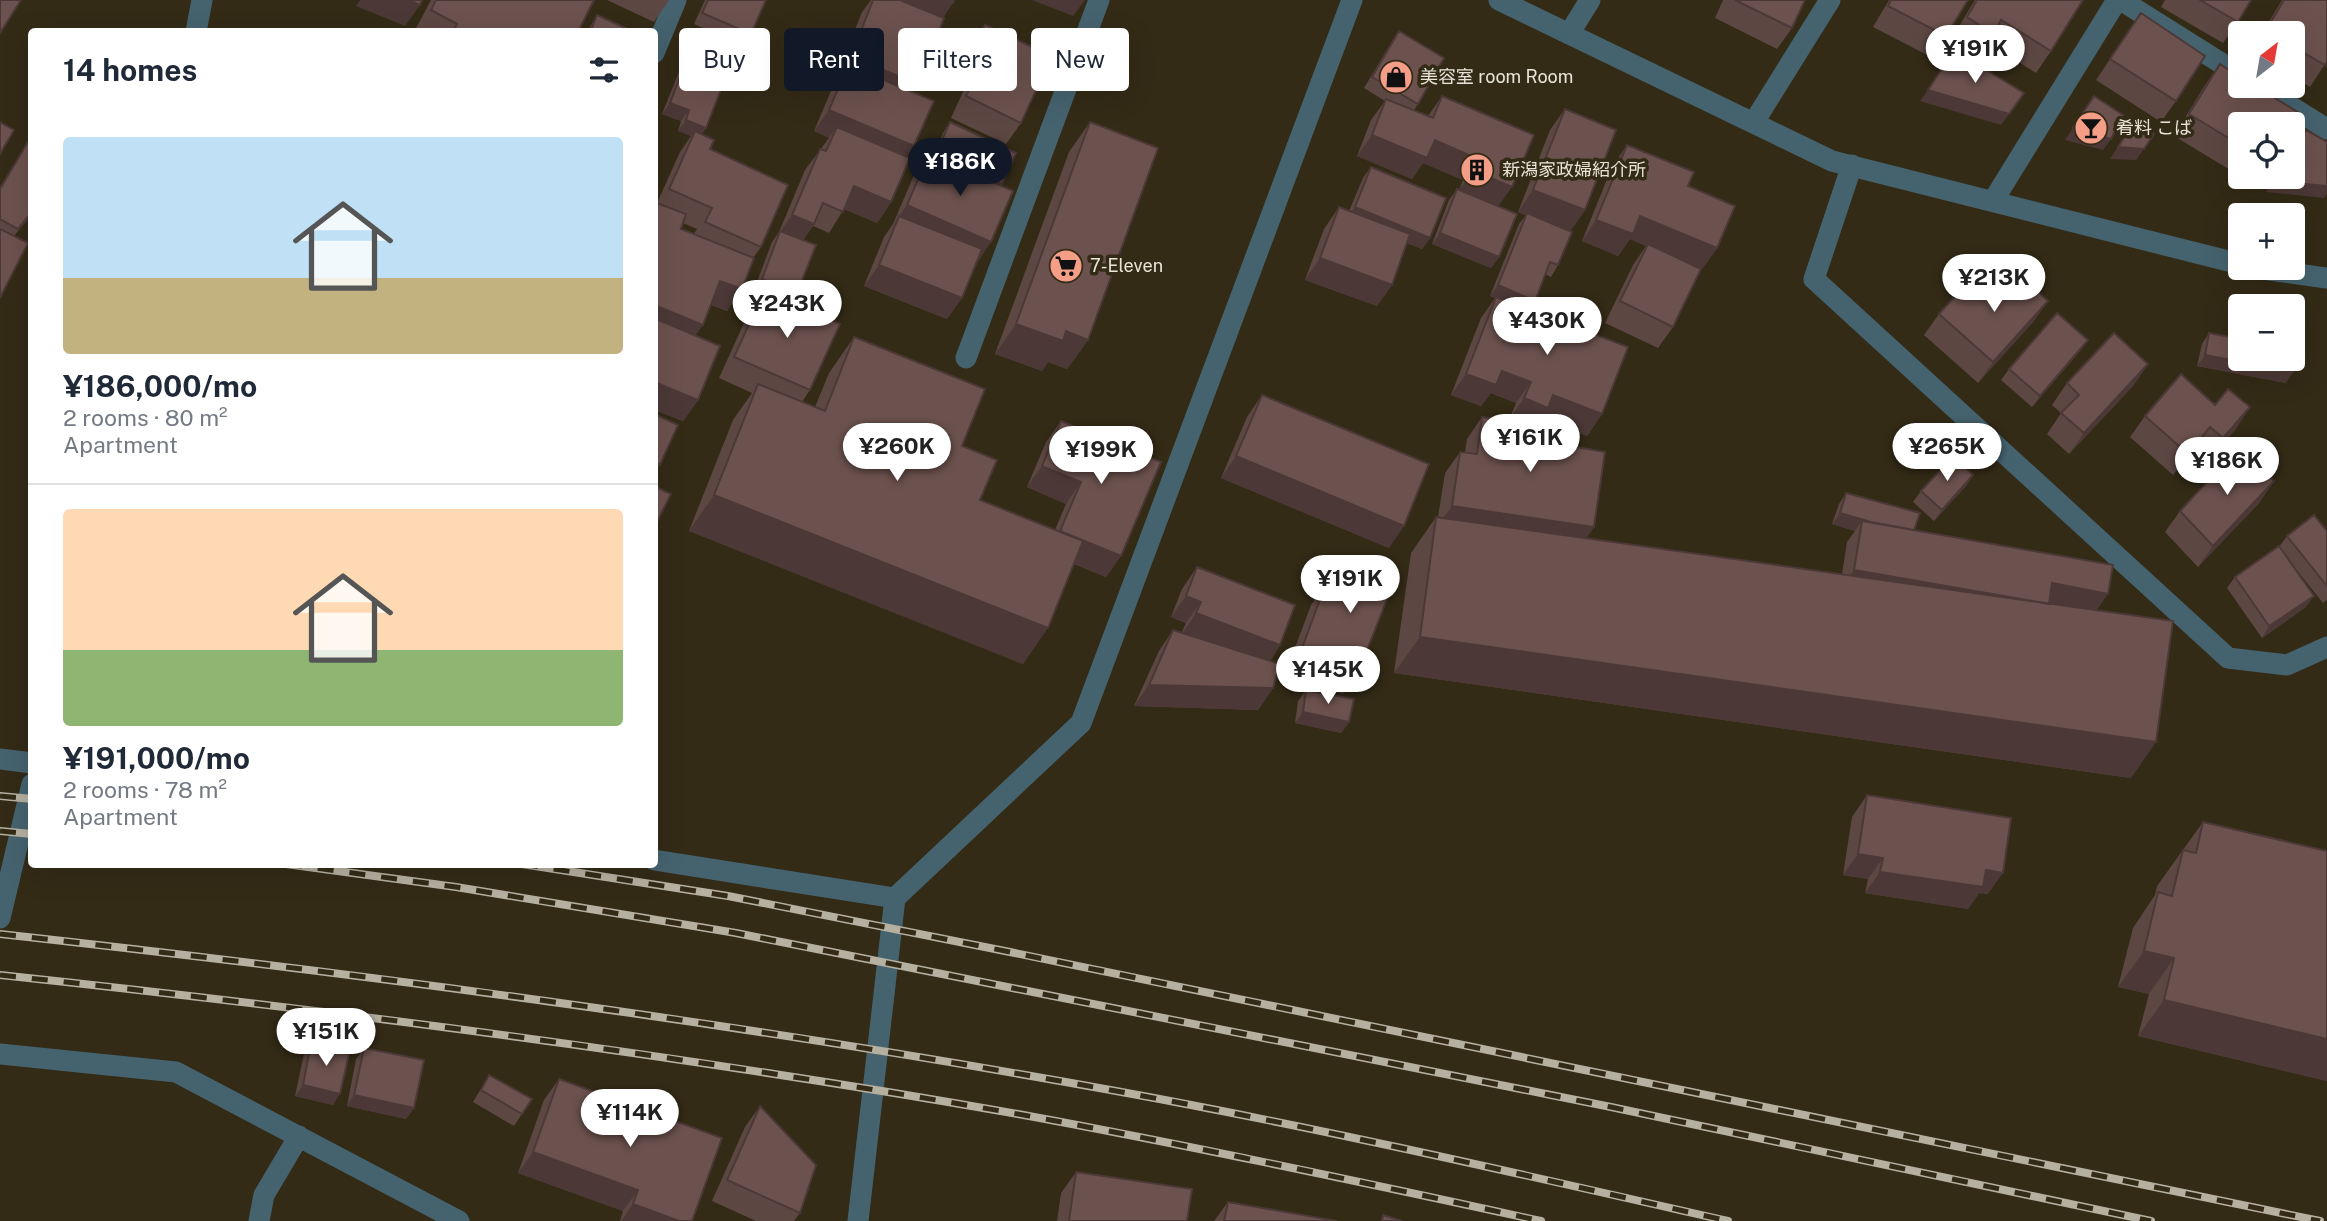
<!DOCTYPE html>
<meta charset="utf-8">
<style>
:root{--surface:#fff;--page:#f2f2f3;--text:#1f2937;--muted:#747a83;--line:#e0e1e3;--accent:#111827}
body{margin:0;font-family:"Public Sans","Noto Sans JP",sans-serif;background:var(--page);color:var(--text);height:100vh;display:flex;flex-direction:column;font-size:26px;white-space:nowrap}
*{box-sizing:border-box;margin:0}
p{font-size:23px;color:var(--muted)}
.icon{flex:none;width:38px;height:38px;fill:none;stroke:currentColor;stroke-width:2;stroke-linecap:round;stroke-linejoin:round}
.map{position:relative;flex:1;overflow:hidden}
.panel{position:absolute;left:28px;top:28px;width:630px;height:840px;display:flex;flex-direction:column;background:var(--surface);border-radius:7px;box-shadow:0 7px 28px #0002}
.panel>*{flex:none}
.guide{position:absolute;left:679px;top:28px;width:665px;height:63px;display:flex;gap:14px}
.needle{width:46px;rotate:31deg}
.buttons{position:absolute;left:2228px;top:21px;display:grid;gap:14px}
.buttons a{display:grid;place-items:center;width:77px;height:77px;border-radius:7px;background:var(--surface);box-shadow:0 7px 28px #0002;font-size:35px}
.price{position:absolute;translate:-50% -60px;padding:0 16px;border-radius:24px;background:#fff;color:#222;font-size:23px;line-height:46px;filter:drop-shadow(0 2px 4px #0008)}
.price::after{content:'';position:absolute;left:50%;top:42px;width:21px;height:16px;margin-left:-10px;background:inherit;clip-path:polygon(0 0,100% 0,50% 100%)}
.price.on{background:var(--accent);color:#fff}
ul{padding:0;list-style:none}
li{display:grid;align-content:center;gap:14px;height:371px;padding:0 35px}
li+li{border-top:2px solid var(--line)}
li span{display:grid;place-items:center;height:217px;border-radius:7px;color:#555}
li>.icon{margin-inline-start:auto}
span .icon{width:126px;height:126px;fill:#fffc;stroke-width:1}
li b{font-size:30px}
h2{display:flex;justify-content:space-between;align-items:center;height:84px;padding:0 35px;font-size:30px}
.pill{padding:0 24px;border-radius:7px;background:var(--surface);box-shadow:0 7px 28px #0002;font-size:24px;line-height:63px}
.pill.on{background:var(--accent);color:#fff}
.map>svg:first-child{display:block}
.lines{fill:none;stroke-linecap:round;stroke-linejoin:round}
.minor{stroke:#45636f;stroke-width:21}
.rail-casing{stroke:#b6b0a1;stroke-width:8}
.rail{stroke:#332b16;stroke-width:5;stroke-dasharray:16;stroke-linecap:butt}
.wall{fill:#5d4743;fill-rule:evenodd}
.shaded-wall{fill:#4c3937}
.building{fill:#6c524e;stroke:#4c3937;stroke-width:2}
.labels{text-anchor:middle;stroke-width:7;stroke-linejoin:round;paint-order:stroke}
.poi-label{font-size:18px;fill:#e9e4d8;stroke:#332b16;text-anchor:start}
</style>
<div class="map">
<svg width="2327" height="1221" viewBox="0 0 2327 1221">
<rect width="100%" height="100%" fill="#332b16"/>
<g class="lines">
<path class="minor" d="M1499 0 1832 161 2240 264
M2121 0 2240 75
M196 32 202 0
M1569 34 1590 0
M654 53 676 0
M2258 86 2327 129
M1754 122 1830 0
M1852 165 1814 279 2228 658 2287 665 2327 647
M1993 201 2117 0
M2255 268 2327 278
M966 358 1099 0
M0 759 32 763
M654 860 895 898
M0 918 32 784
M0 1054 176 1072 459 1221
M259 1221 264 1195 299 1136
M858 1221 895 898 1081 723 1352 0"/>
<defs>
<path id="rail" d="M0 796 32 799
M0 831 32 834
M286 864 456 887 736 933 1611 1107 2151 1221
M522 864 728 896 1010 952 2320 1221
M0 934C374 975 746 1024 1116 1091 1321 1128 1525 1175 1728 1221
M0 975C340 1011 681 1055 1018 1114 1193 1146 1367 1183 1541 1221"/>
</defs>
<use href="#rail" class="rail-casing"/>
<use href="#rail" class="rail"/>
</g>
<path class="wall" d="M431 0H594L578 32H414Z
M607 0H669L654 22Z
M705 0H766L751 34 743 46 694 24Z
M871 0H954L943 17 912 92 907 156 891 202 877 223 844 209 829 233 813 226 803 240 793 303 810 390 802 402 815 407 829 373 854 337 962 446 980 500 1055 530 1066 504 1027 487 1046 442 1061 421 1121 556 1106 577 1074 564 1023 664 689 531 733 420 752 393 719 378 749 312 762 293 754 290 772 242 779 232 805 170 829 138 814 131 833 86 839 79 836 78 862 12Z
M1723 0H1805L1792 28 1777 49 1715 18Z
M1889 0H1968L1931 57 1873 27Z
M1975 0H2083L2051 51 2036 73 1987 42 1978 55 1952 38Z
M2165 0H2251L2238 22 2223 43 2161 7Z
M2282 0H2327V61L2310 87 2292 76V33H2262Z
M2141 13 2176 101 2161 122 2096 80Z
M597 15 634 32H587Z
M985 25 1021 123 1006 144 951 118 968 81 956 75 970 46Z
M698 30 706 128 702 134 761 247 753 258 742 289 727 311 711 305 695 336 698 400 683 421 654 410V202L657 203 680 152 691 136 678 131 681 121 662 114 691 42ZM683 223 697 229 694 234 681 229Z
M1399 31 1418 104 1414 110 1428 116 1442 96 1534 135 1498 206 1499 257 1491 268 1432 244 1449 200 1457 189 1459 190 1463 180 1423 163 1412 179 1357 156 1371 120 1385 101 1364 88 1391 43Z
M2220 64 2240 124V176L2174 136 2205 85Z
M1565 109 1585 210 1570 231 1558 265 1551 277 1545 274 1535 301 1529 309 1602 414 1587 436 1541 417 1536 426 1576 447 1594 527 1586 538 1842 574 1847 542 1855 531 1832 524 1839 504 1846 493 1914 530 2096 611 2131 778 1394 673 1411 553 1436 517H1438L1445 473 1460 452H1465L1467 439 1482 417 1518 423 1509 420 1516 403 1491 393 1481 406 1451 395 1481 318 1495 298 1490 296 1519 224 1526 215 1518 212 1550 130Z
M950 122 1016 153 1001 185 977 263 962 298 947 319 864 286 884 237 893 224 914 175 929 154 933 155 943 133Z
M1090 122 1088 340 1067 369 1048 362 1042 371 995 354 1069 152Z
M32 135V214L14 236 0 298V187Z
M1627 145 1688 186 1717 248 1702 269 1692 265 1673 327 1658 348 1605 323 1633 265 1646 246 1630 239 1618 256 1582 241 1612 167Z
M1371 167 1430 238 1422 249 1407 243 1392 285 1377 306 1305 280 1324 229 1339 207 1349 211 1363 178Z
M2241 177H2261L2255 185Z
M2008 291 2048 301 2033 322 1978 383 1924 335 1939 314 1982 295Z
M2209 333 2286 383 2197 366 2202 344Z
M2080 351 2032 407 2001 380 2009 369Z
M2148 364 2133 386 2069 454 2047 434 2061 413 2052 405 2067 383Z
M1262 395 1389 548 1221 478 1247 417Z
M654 414 660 465 654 472Z
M2145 416 2236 429 2208 460 2196 449 2173 475 2130 437Z
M1973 475 1966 486 1934 521 1913 502 1921 491Z
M2274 481 2259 503 2198 567 2165 532 2180 511Z
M2327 531V600L2323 603 2288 559 2306 607 2262 638 2227 588 2235 577 2279 547 2287 536Z
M1357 556 1343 694 1286 672 1311 605 1326 583 1338 587 1342 577Z
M1197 567 1280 645 1270 661 1273 688 1258 710 1134 706 1159 651 1173 630 1182 632 1186 623 1171 617 1182 589Z
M1306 690 1349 722 1341 733 1295 723 1298 701Z
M1867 795 1988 894 1979 893 1968 909 1865 893 1868 879 1843 875 1852 817Z
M2203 822 2327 851V1081L2138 1036 2149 994 2118 987 2133 928 2155 895 2157 886Z
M311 1043 333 1105 295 1096 304 1054Z
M364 1048 414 1108 406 1119 347 1106 356 1059Z
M489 1075 522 1114 514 1126 473 1102Z
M559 1079 692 1221H620L623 1211 518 1173 544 1100Z
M760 1106 800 1213 794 1221H756L712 1201 745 1127Z
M1076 1172 1187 1221H1057L1061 1193Z
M1228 1202 1337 1221H1214Z"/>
<path class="shaded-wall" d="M360 0H409L420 5 405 26 356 6Z
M878 0H945L953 3 938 25Z
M1032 0H1085L1073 16Z
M851 57 918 84 903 105 848 65 839 79 836 78Z
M1928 90 2024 93 2001 125 1920 101Z
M670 103 689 110 681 121 662 114Z
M829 110 914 146 900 167 837 127 829 138 814 131Z
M686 120 706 128 698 139 695 131 691 136 678 131Z
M2073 128 2111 139 2103 150 2065 140Z
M1372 135 1435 140 1478 159 1463 180 1423 163 1412 179 1357 156Z
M2118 147 2144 149 2136 160 2110 159Z
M1473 170 1512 187 1497 208 1458 191Z
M2274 181 2327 186V193L2324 198 2266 192Z
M854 186 891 202 877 223 840 207Z
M1533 190 1585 210 1570 232 1518 212Z
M907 205 991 242 977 263 898 218Z
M1355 207 1430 238 1422 249 1347 218Z
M792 215 814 224 799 245 777 236Z
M1640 216 1717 248 1702 269 1630 239 1618 256 1582 241 1596 220Z
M1440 233 1499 257 1491 268 1432 244Z
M1320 258 1392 285 1377 306 1305 280Z
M879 265 962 298 947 319 864 286Z
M720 281 742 289 727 311 705 302Z
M1498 285 1535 301 1527 312 1490 296Z
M2048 301 2033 322 1978 383 1993 362Z
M654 305 703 325 688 346 654 332Z
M1016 324 1066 331 1088 340 1067 369 1048 362 1042 371 995 354Z
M2088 340 2080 351 2032 407 2040 396Z
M2205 355 2293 372 2286 383 2197 366Z
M2148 364 2133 386 2069 454 2084 433Z
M1502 371 1531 382 1516 403 1491 393 1481 406 1451 395 1466 374Z
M654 382 698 400 683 421 654 410Z
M1553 395 1602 414 1587 436 1541 417 1534 429 1509 420 1524 398Z
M2250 407 2236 429 2208 460 2223 438Z
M2210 427 2196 449 2173 475 2188 454Z
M1236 456 1404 526 1389 548 1221 478Z
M1042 466 1081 482 1066 504 1027 487Z
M1973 475 1966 486 1934 521 1942 510Z
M2274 481 2259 503 2198 567 2213 546Z
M714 495 1048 628 1023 664 689 531Z
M1452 506 1594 527 1579 549 1437 527Z
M1840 513 1913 535 1862 521 1855 531 1832 524Z
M1060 531 1121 556 1106 577 1046 552Z
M1854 570 2052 583 2108 594 2093 615 1839 591Z
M1186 596 1201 602 1186 623 1171 617Z
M2314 596 2306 607 2262 638 2269 626Z
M1196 613 1280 645 1266 667 1181 635Z
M1420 637 2156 742 2131 778 1394 673Z
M1301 651 1358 673 1343 694 1286 672Z
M1149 685 1273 688 1258 710 1134 706Z
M1303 712 1349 722 1341 733 1295 723Z
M1858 854 1883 858 1868 879 1843 875Z
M1986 870 2003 873 1988 894 1979 893 1968 909 1865 893 1880 872Z
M2144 951 2174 958 2149 994 2118 987Z
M2164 1000 2327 1039V1081L2138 1036Z
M303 1085 340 1094 333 1105 295 1096Z
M354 1095 414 1108 406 1119 347 1106Z
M533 1152 638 1190 623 1211 518 1173Z
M633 1204 679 1221H621Z"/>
<path class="building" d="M0 0H21L0 33Z
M409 0H422L420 5Z
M436 0H594L578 32H453L457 24 431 10Z
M708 0H766L751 34 702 13Z
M873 0H900L944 18 918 84 851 57Z
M945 0H954L953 3Z
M1735 0H1805L1792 28Z
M1891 0H1968L1946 36 1888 6Z
M1977 0H2083L2051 51 2001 20 1993 34 1967 17Z
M2200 0H2251L2238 22Z
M2284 0H2327V61L2325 65 2292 46V33H2271L2266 30Z
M2141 13 2205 56 2176 101 2110 59Z
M597 15 634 32H590Z
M985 25 1052 56 1021 123 966 96 983 60 971 54Z
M698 30 738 46 706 128 686 120 689 110 670 103Z
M1399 31 1444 58 1418 104 1372 77Z
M1954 50 2024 93 2009 114 1928 90Z
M2220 64 2240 77V86H2255L2301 114 2292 127V124H2240V145L2189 114Z
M848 65 934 101 914 146 829 110Z
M1442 96 1534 135 1512 187 1473 170 1478 159 1435 140 1427 158 1372 135 1386 99 1433 118Z
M2094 96 2123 115 2111 139 2073 128Z
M1565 109 1616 130 1585 210 1533 190Z
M0 122 14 130 0 154Z
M950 122 1016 153 1002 184 936 153Z
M1090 122 1158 148 1088 340 1066 331 1063 341 1016 324Z
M2134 122 2154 134 2144 149 2118 147Z
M837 127 910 158 891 202 854 186 843 212 823 203 814 224 792 215 820 149 826 151Z
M2306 130 2327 142V186L2274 181 2276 177H2292V151Z
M695 131 714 140 710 149 788 185 761 247 705 222 712 208 669 189Z
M32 135V212L18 229 0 219V189Z
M1627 145 1694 172 1688 186 1735 206 1717 248 1640 216 1633 234 1596 220Z
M929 154 1013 191 991 242 907 205Z
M1371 167 1446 198 1430 238 1355 207Z
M1457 189 1517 214 1499 257 1440 233Z
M654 202 686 214 681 229 754 258 742 289 720 281 703 325 654 305V261L657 256 654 255Z
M1339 207 1410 234 1392 285 1320 258Z
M1527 213 1572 232 1558 265 1550 262 1535 301 1498 285Z
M899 216 982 249 962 298 879 265Z
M0 229 28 243 0 298Z
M780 231 816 245 793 303 773 295 776 285 762 279Z
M1648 244 1701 269 1673 327 1620 301Z
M2021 276 2048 301 1993 362 1939 314 1967 283 1982 295 1996 279 2008 291Z
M764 291 840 324 810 390 734 357Z
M1496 297 1628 347 1602 414 1553 395 1548 408 1524 398 1531 382 1502 371 1496 385 1466 374Z
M2057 313 2088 340 2040 396 2009 369Z
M654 318 720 346 698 400 654 382Z
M2114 333 2148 364 2084 433 2061 413 2079 395 2067 383Z
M2209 333 2240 339V359H2292V350L2298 351 2293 372 2205 355Z
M854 337 985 389 962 446 997 460 980 500 1083 541 1048 628 714 495 758 384 825 411Z
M2181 374 2215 405 2228 389 2250 407 2223 438 2210 427 2188 454 2145 416Z
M1262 395 1429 464 1404 526 1236 456Z
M654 414 678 425 660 465 654 462Z
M1482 417 1578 432 1576 447 1605 452 1594 527 1452 506 1460 452 1477 454Z
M1061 421 1161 462 1121 556 1060 531 1081 482 1042 466Z
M2239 448 2274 481 2213 546 2180 511Z
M1953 456 1973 475 1942 510 1921 491Z
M654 486 671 494 654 528Z
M1846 493 1920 513 1914 530 1871 522 1840 513Z
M2314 515 2327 531V586L2287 536Z
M1436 517 2173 621 2156 742 1420 637Z
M1862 521 2113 565 2108 594 2052 583 2049 604 1854 570Z
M2279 546 2314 596 2269 626 2235 577Z
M1357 556 1398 571 1358 673 1301 651 1326 583 1344 589Z
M1197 567 1295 605 1280 645 1196 613 1201 602 1186 596Z
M1173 630 1280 664 1273 688 1149 685Z
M1306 690 1354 699 1349 722 1303 712Z
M1867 795 2011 818 2003 873 1986 870 1983 887 1880 872 1883 858 1858 854Z
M2203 822 2327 851V1039L2164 1000 2174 958 2144 951 2158 892 2172 896 2183 850 2196 853Z
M311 1043 350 1050 340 1094 303 1085Z
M364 1048 424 1060 414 1108 354 1095Z
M489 1075 532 1099 522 1114 481 1090Z
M559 1079 722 1138 692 1221H679L633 1204 638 1190 533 1152Z
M760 1106 816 1165 800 1213 727 1180Z
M1076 1172 1192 1189 1187 1221H1069Z
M1228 1202 1337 1221H1224Z
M1383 1215 1402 1221H1382Z"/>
<defs>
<symbol id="shop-disc" viewBox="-11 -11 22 22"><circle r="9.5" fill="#f49e88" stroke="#332b16"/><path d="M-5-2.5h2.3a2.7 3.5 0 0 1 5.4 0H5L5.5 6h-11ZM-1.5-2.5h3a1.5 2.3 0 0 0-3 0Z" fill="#111"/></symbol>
<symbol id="bar-disc" viewBox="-11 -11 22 22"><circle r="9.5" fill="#f49e88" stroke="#332b16"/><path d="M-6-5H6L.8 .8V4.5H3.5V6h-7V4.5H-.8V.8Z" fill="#111"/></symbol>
<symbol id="building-disc" viewBox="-11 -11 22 22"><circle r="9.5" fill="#f49e88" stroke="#332b16"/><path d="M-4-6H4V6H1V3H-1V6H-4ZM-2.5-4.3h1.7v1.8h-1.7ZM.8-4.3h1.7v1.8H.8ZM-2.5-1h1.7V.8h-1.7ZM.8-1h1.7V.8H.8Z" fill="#111"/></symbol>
<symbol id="supermarket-disc" viewBox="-11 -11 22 22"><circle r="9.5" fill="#f49e88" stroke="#332b16"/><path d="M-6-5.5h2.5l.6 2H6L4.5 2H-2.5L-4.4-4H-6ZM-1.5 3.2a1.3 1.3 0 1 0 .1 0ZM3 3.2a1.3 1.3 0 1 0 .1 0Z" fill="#111"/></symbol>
</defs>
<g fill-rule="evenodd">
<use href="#shop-disc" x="1377" y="58" width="38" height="38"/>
<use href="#bar-disc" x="2072" y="109" width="38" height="38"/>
<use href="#building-disc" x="1458" y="151" width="38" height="38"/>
<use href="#supermarket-disc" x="1047" y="247" width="38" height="38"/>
</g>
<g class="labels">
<g class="poi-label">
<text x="1420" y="83">美容室 room Room</text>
<text x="2116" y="134">肴料 こば</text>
<text x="1502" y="176">新潟家政婦紹介所</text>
<text x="1090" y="272">7-Eleven</text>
</g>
</g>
</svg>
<div class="buttons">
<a><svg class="needle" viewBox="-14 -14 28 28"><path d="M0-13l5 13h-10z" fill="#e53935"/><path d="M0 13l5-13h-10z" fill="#747a83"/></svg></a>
<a><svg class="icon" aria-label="locate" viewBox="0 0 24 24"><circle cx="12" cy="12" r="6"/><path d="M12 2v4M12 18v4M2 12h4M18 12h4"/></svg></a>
<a>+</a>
<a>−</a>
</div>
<b class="price" style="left:1975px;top:85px">¥191K</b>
<b class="price on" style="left:960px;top:198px">¥186K</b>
<b class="price" style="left:1994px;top:314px">¥213K</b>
<b class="price" style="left:787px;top:340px">¥243K</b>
<b class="price" style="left:1547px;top:357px">¥430K</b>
<b class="price" style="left:1530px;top:474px">¥161K</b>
<b class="price" style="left:897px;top:483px">¥260K</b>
<b class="price" style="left:1947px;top:483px">¥265K</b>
<b class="price" style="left:1101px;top:486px">¥199K</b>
<b class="price" style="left:2227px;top:497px">¥186K</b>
<b class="price" style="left:1350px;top:615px">¥191K</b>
<b class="price" style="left:1328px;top:706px">¥145K</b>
<b class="price" style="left:326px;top:1068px">¥151K</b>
<b class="price" style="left:630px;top:1149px">¥114K</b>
<div class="guide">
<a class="pill">Buy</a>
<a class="pill on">Rent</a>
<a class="pill">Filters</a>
<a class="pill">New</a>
</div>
<section class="panel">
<h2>14 homes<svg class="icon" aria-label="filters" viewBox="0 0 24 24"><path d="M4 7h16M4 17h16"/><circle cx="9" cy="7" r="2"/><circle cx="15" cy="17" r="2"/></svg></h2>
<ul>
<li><span style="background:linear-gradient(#bfe0f5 65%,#c2b280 0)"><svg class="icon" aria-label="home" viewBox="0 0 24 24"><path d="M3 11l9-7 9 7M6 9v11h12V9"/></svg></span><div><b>¥186,000/mo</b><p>2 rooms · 80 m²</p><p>Apartment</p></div></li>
<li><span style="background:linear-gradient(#ffd9b3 65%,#8fb573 0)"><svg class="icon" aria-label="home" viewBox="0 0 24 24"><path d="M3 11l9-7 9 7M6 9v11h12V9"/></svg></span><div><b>¥191,000/mo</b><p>2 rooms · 78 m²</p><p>Apartment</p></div></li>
</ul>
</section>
</div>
